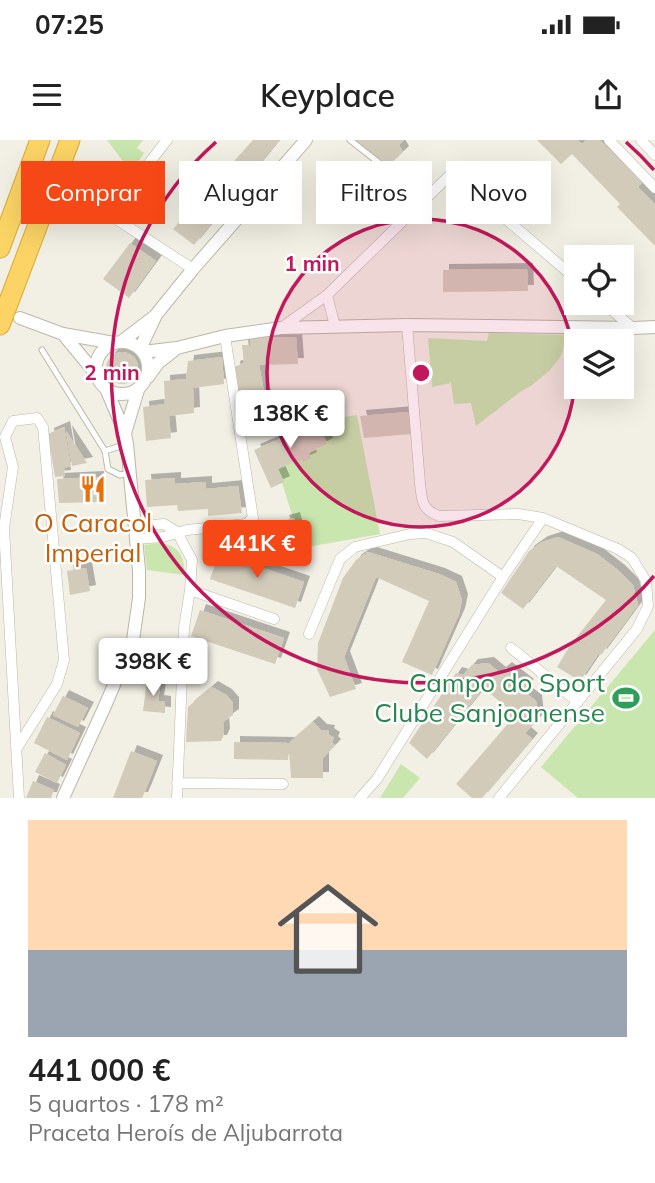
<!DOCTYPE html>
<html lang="pt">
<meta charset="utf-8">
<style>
:root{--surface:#fff;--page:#f2f2f2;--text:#222;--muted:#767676;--accent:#f64816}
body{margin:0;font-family:Mulish,sans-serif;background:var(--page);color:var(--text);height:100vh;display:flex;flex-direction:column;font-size:26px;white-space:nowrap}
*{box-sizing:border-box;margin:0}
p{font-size:23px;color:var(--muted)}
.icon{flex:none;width:38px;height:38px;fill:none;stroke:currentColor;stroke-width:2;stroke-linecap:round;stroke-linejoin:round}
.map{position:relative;height:658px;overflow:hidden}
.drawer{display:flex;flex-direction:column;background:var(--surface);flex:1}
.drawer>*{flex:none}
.guide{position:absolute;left:21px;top:21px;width:614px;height:63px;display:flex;gap:14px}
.tools{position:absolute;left:564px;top:105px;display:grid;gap:14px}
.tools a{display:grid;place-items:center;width:70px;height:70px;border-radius:0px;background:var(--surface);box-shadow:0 7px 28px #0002;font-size:35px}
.price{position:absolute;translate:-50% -60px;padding:0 16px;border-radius:7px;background:#fff;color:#222;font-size:23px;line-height:46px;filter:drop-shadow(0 2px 4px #0008)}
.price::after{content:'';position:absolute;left:50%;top:42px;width:21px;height:16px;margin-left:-10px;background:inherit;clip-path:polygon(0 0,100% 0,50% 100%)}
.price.current{background:var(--accent);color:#fff}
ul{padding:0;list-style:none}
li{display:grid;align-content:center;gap:14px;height:371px;padding:0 28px}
li span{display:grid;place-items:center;height:217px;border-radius:0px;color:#555}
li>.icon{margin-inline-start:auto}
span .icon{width:126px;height:126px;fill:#fffc;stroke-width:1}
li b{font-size:30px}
.pill{padding:0 24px;border-radius:0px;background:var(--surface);box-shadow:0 7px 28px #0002;font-size:24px;line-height:63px}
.pill.current{background:var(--accent);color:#fff}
.status{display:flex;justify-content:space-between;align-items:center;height:49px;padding:0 35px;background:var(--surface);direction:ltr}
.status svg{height:19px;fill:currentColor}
header{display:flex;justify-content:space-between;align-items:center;height:91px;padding:0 28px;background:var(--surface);font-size:32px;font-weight:600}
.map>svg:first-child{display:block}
.green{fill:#c8e6ad}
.building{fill:#d3cbba;filter:url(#shadow)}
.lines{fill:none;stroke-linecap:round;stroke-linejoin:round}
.service-casing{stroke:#bdb7a7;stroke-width:7}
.pedestrian-casing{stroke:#bdb7a7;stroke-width:10}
.minor-casing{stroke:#bdb7a7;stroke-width:11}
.tertiary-casing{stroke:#bdb7a7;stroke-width:14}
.motorway-casing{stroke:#daaa35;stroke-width:21}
.service{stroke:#fff;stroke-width:5}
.pedestrian{stroke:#fff;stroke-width:8}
.minor{stroke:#fff;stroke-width:10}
.tertiary{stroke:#fff;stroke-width:12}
.motorway{stroke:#fbd465;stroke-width:19}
.ring{fill:none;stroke:#c2185b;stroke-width:3.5}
.labels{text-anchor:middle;stroke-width:5;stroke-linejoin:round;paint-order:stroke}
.food-label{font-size:26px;fill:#c56008;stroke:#fff}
.leisure-label{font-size:26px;fill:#27864d;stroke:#fff;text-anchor:end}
.centre{fill:#c2185b;stroke:#fff;stroke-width:3.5}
.ring-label{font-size:21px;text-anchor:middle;font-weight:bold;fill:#c2185b;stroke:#fff;stroke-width:5;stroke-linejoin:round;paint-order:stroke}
</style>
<div class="status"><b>07:25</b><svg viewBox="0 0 49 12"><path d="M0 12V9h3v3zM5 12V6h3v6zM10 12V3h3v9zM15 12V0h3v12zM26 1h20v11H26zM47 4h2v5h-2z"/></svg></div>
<header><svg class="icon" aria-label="menu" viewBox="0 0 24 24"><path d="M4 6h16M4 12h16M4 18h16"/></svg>Keyplace<svg class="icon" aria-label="share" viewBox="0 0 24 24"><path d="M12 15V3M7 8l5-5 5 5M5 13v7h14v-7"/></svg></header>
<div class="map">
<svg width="655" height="658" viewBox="0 0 655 658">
<defs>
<filter id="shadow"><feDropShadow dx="6" dy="-6" stdDeviation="0" flood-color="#0004"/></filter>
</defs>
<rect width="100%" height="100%" fill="#f2efe4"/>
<path class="green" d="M107 0H143L137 8 144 13 131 32Z
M489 193 567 195 561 216 549 231 532 245 520 252 476 286 471 263 454 264 451 243 432 247 428 198 487 201Z
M357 275 380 394 302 408 278 329 327 304 319 281Z
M158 403C179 405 184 415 185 435L147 430 144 405Z
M655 490V658H578L541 627Z
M401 624 420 638 403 658H380Z"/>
<path class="building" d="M253 0H279L194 105 173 89Z
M355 0H404L399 5 403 12 384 30Z
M537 0H577L582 4 586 0H600L642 43 638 47 655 64V106L617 67 620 64 572 14 561 24Z
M130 103 156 121 129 158 103 139Z
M527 129 528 151 443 152V130Z
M296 197 298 224 259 225 269 279 242 284 234 227 244 223 242 205H250L251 198Z
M106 228a16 16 0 1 1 32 0a16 16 0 1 1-32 0Z
M222 217 224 244 193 248 194 273 169 276 171 298 146 301 143 267 165 264 164 241 186 239 188 221Z
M408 272 411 294 364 298 360 276Z
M316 278 327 304 309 313 311 318 302 322 301 319 278 329 284 342 271 348 254 310 298 291 296 287Z
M64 287 71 326 64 328 65 336 55 337 48 294Z
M66 291 87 323 72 326Z
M98 337 99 362 59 363 57 339Z
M175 338V344L206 342V349L238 346 242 373 208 376V369L178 371 177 365 147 367 145 340Z
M294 378 302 408 292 410 291 406 284 408 279 388 285 387 283 381Z
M558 397 597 414 619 431 633 445 638 465 601 515 599 513 580 541 557 527 574 499 596 512 576 498 606 460 556 426 523 469 501 453 529 411 542 402Z
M368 412 439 434 456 442 462 460 459 474 432 535 402 522 429 461 376 437 344 517 356 549 330 557 317 529 318 503 343 438 356 420Z
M219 413 304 442 295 468 210 439Z
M86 428 90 451 70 455 67 431Z
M200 470 284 498 275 524 191 496Z
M488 523 500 533 506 528 528 545 522 550 536 561 538 579 525 593 532 599 482 658H472L456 644 511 580 509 569 487 551 479 554 427 619 409 603 456 533 463 535 472 525Z
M147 540 161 542 158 561 165 562V573L143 571Z
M212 547 226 555 233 563V575L223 582 224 594 221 601 186 602 188 567Z
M63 556 88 568 78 587 53 575Z
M47 577 80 593 67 620 34 603Z
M313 582 321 590 329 591 328 594 334 598 332 602 335 605 323 618V638H291L289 610 288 620 234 619V602L289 603Z
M131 611 157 621 146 649 142 658H113Z
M45 613 66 625 57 643 35 632Z
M33 641 54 650 51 658H26Z"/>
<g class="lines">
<defs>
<path id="service" d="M350 0 378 22
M42 210 105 311 108 329 120 335 130 333
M105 311 127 304"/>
<path id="pedestrian" d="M497 71 529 35"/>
<path id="minor" d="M167 0 114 68 116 79 193 129
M609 0 655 48
M641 0 655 15
M327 155 335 186
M603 163 633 188
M407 185 420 343C422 360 421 369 439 376L518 374 543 378 618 409 632 418 646 441 648 466 637 489 499 658
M281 188 327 155 452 33 576 139
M136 386 164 384 177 392 192 420 190 450 184 488 177 658
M137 399 163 397 187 390 246 384 253 378 225 196
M190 450 274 479
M309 494 340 419 355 407 410 394 426 393 453 402 503 437
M511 508 578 562
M17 608 57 544 64 520 43 287 37 278 13 281 5 297 13 327 4 388 19 658
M177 643 283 644
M360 658 377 639 503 437 543 378"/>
<path id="tertiary" d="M20 178 63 194 114 203
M63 194 96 234
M96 228a26 26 0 1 1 52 0a26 26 0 1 1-52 0Z
M121 202 155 176 193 129 306 0
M140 209 155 177
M143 212 177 208 225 196 281 188 407 185 633 188 655 187
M148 237 158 223 177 208
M125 293 138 250
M63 658 105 566 133 500 139 458V430L127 304 125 293 107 251"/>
<path id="motorway" d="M0 108 40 0
M0 185 70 0"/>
</defs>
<use href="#service" class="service-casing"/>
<use href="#pedestrian" class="pedestrian-casing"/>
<use href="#minor" class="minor-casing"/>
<use href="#tertiary" class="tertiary-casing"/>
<use href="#motorway" class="motorway-casing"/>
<use href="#service" class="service"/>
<use href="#pedestrian" class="pedestrian"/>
<use href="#minor" class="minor"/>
<use href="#tertiary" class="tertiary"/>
<use href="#motorway" class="motorway"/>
</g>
<circle cx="421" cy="233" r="154" fill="#c2185b" fill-opacity=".12"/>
<g class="ring">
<circle cx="421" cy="233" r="154"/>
<path d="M654 436A309 309 0 1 1 216 2M626 2A309 309 0 0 1 654 30"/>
</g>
<defs>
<symbol id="restaurant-bare" viewBox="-9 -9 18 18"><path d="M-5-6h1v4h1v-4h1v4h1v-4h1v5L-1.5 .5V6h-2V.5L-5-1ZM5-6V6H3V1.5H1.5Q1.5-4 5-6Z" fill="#e8710a" stroke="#fff" stroke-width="2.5" paint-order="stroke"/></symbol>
<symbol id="stadium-bare" viewBox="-9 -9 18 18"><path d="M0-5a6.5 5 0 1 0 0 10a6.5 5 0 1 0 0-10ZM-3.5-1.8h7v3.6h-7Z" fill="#2e9e5b" stroke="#fff" stroke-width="2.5" paint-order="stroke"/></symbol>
</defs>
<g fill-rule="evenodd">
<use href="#restaurant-bare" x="74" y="330" width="38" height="38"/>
<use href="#stadium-bare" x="607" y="539" width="38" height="38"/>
</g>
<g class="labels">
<g class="food-label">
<text x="93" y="392">O Caracol<tspan x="93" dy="30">Imperial</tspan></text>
</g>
<g class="leisure-label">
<text x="605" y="552">Campo do Sport<tspan x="605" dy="30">Clube Sanjoanense</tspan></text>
</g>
</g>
<circle cx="421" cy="233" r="10" class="centre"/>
<g class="ring-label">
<text x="312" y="131">1 min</text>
<text x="112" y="240">2 min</text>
</g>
</svg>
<div class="tools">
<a><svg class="icon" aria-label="locate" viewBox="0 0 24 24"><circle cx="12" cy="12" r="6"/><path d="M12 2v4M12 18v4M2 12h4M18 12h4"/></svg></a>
<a><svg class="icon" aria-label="layers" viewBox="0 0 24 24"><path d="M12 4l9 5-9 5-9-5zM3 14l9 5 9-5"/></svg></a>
</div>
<b class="price" style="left:290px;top:310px">138K €</b>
<b class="price current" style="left:257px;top:440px">441K €</b>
<b class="price" style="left:153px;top:558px">398K €</b>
<div class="guide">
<a class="pill current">Comprar</a>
<a class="pill">Alugar</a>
<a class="pill">Filtros</a>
<a class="pill">Novo</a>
</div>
</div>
<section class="drawer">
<ul>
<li><span style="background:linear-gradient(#ffd9b3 60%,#9aa5b1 0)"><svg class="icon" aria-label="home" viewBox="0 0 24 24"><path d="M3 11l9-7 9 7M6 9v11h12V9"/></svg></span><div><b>441 000 €</b><p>5 quartos · 178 m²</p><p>Praceta Heroís de Aljubarrota</p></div></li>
</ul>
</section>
